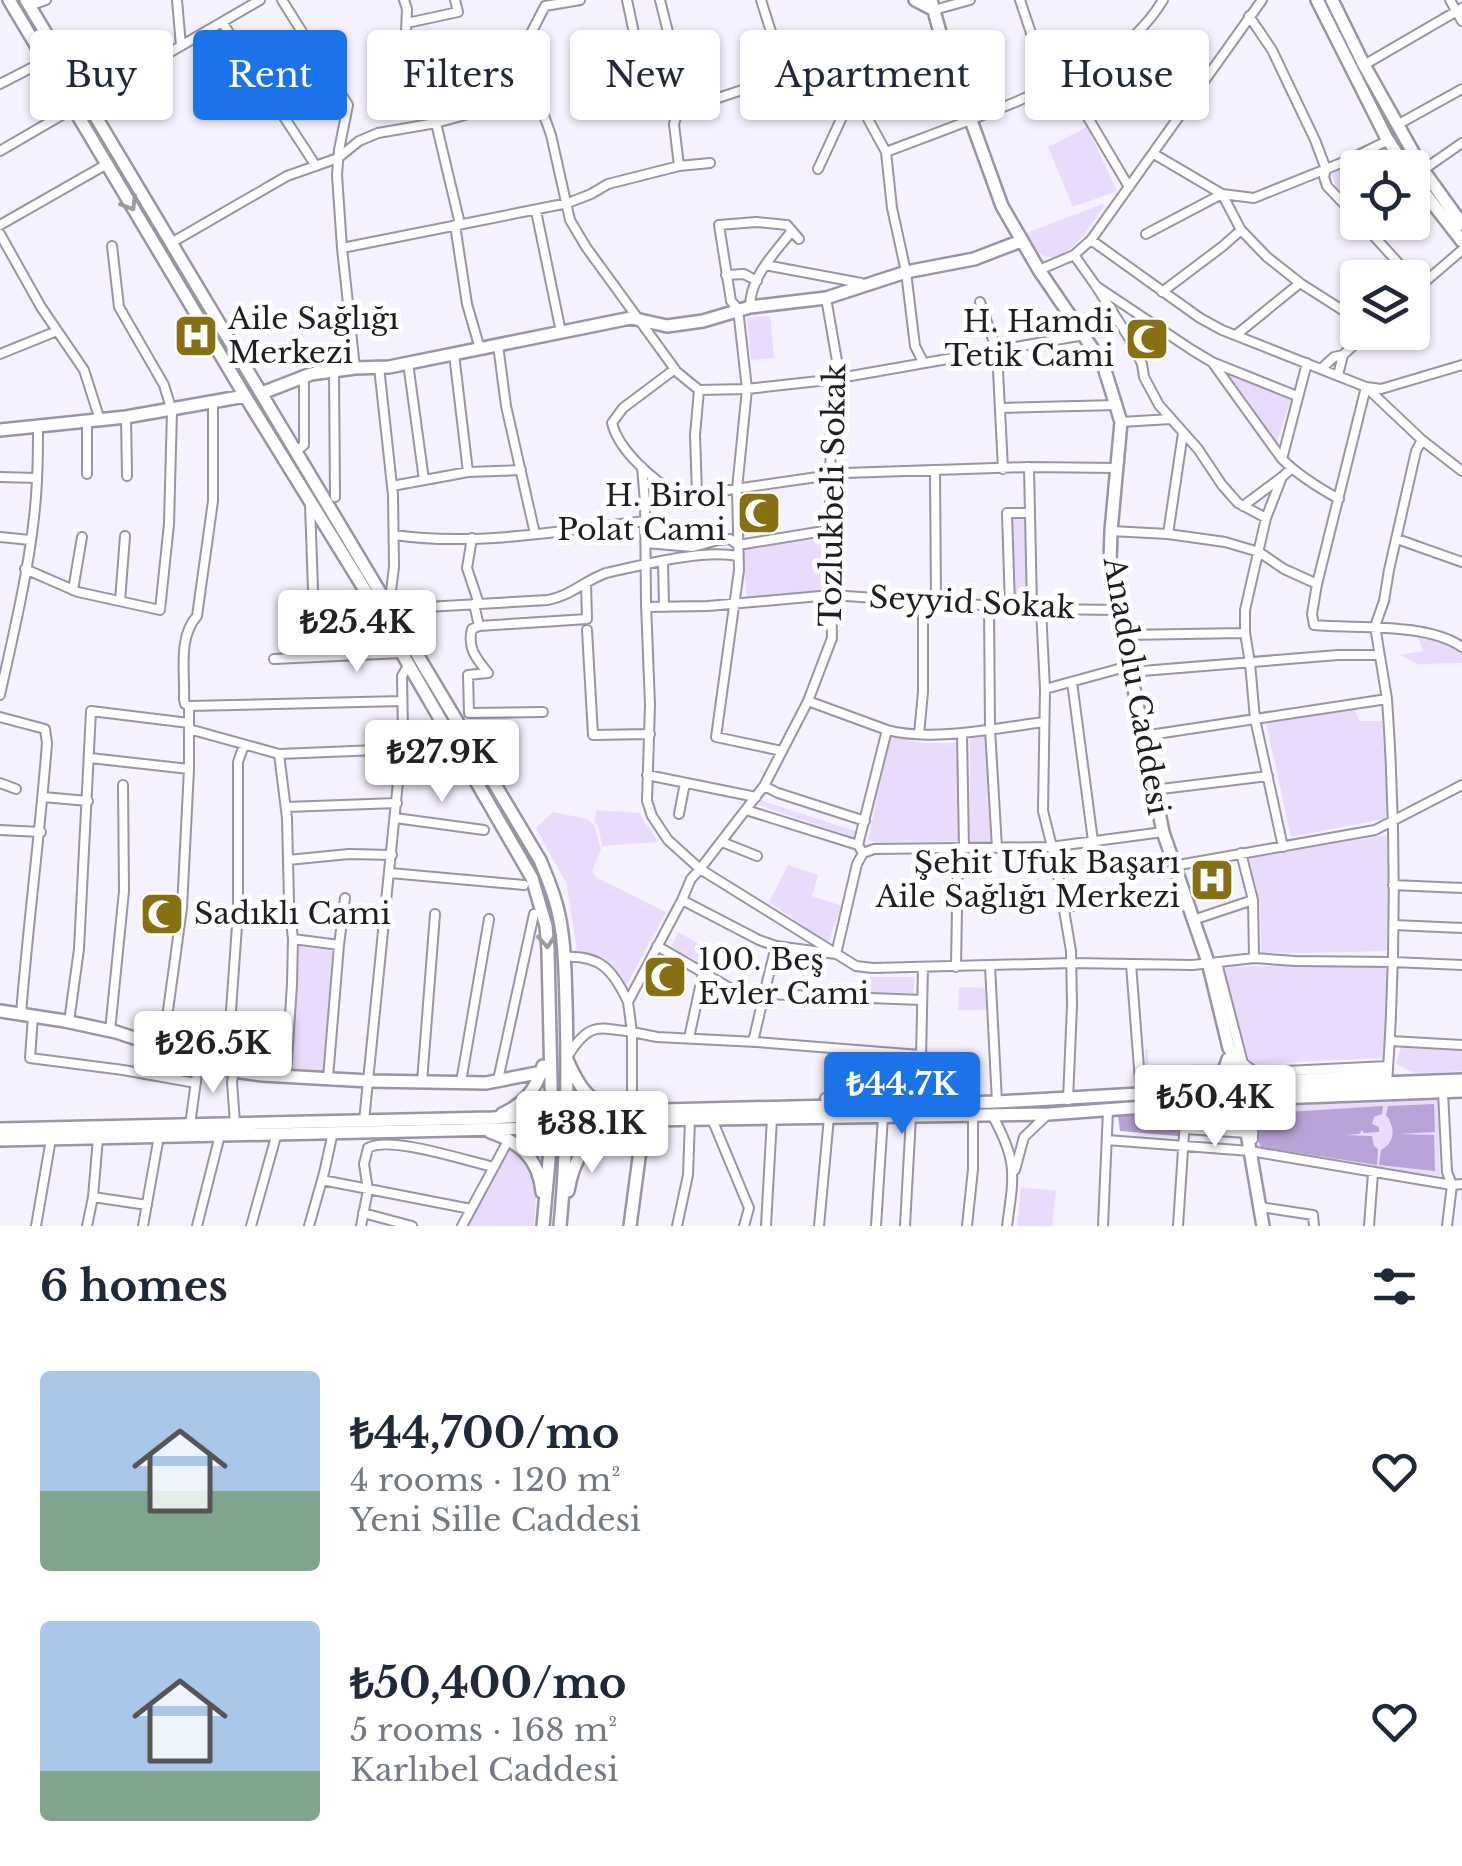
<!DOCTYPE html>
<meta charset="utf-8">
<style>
:root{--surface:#fff;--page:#f6f6f7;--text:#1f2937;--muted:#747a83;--accent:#1a73e8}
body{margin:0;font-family:"Libre Baskerville",serif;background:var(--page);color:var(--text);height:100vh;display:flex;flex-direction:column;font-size:38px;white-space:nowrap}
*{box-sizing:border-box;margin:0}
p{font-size:32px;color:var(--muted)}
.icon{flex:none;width:55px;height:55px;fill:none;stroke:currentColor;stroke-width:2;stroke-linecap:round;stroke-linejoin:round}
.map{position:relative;height:1226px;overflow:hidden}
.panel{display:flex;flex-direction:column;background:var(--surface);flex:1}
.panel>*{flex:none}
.guide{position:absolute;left:30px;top:30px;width:1402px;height:90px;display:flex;gap:20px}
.tools{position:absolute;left:1340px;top:150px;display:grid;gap:20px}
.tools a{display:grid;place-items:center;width:90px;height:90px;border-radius:10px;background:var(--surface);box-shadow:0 2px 8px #0004;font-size:50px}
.price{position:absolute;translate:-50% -85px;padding:0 22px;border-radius:10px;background:#fff;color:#222;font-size:32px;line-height:65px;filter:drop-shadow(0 2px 5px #0008)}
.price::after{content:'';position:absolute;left:50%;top:60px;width:30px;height:22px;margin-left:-15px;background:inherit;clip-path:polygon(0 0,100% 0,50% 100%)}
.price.on{background:var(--accent);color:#fff}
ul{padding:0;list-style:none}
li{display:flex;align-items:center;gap:30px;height:250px;padding:0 40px}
li span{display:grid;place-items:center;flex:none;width:280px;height:200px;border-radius:10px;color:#555}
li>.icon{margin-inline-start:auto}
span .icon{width:120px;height:120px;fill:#fffc;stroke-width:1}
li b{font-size:42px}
h2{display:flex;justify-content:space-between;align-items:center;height:120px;padding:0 40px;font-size:42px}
.pill{padding:0 35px;border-radius:10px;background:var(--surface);box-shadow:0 2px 8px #0004;font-size:35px;line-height:90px}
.pill.on{background:var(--accent);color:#fff}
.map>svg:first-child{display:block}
.green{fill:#e9dbfd}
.forest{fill:#b8a2d8}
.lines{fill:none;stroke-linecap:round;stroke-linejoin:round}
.street-casing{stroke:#9a94a3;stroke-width:12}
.secondary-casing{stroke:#9a94a3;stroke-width:16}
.street{stroke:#fff;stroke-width:8}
.secondary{stroke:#fff;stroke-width:11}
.oneway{stroke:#9b9a9c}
.labels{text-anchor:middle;stroke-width:10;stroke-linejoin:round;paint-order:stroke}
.poi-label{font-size:30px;fill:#201e23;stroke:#fff;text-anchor:start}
.street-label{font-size:30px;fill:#201e23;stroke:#fff}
</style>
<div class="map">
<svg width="1462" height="1226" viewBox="0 0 1462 1226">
<rect width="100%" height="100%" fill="#f6f1fe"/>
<path class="green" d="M1087 127 1117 191 1073 207 1048 147Z
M1386 150 1397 167 1358 168 1357 208 1337 189 1331 172Z
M1103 204 1104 206C1085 234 1051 289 1026 233Z
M770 316 774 358 751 360 747 318Z
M1223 370 1291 399 1276 445Z
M1010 516H1027L1029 597H1013Z
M823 539 828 589 747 598 742 548Z
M1418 636 1445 644 1462 654V663L1418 664 1400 655 1423 651Z
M1354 707 1359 721H1382L1388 818 1291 837 1266 722Z
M987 736 993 843H970V737Z
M890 737 924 743H957L959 841 877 843 868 840Z
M760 800 858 832 856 838 758 805Z
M597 810 639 813 658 842 602 846 598 825 594 822Z
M553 812 587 819 594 825 601 850 592 870 597 878 666 912 626 986C613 961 605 954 577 952L567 885 536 828Z
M1387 835 1390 951 1261 954 1260 903 1249 858Z
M788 865 818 875 812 896 842 906 828 943 769 902Z
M678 932 722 957 714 970 671 947Z
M299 946 332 951 325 1075 292 1073Z
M1390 964 1387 1058 1250 1064 1220 967Z
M869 977H914V996L868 995Z
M959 987 987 988 989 1010H958Z
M1401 1048 1462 1050V1071L1417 1074 1396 1064Z
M1145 1049H1148V1077L1191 1075 1193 1064H1217L1225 1053 1220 1070 1177 1085 1145 1086Z
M1438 1100 1440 1176 1354 1167 1258 1150 1254 1141 1259 1115 1269 1109 1284 1105Z
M509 1149C542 1169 536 1192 534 1226H466Z
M1021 1187 1056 1191 1052 1226H1017Z"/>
<path class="forest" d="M1434 1104 1435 1132 1398 1134 1434 1135 1435 1171 1379 1165 1381 1150C1395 1143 1396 1128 1386 1115L1388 1106Z
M1383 1106 1382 1114 1374 1117 1372 1124 1379 1127V1132L1364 1133 1362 1130 1359 1134 1345 1135 1372 1136 1374 1146 1378 1149 1377 1165 1261 1147C1254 1133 1258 1121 1271 1113Z
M1178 1113V1136L1120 1131 1118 1116Z"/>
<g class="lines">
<defs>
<path id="street" d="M177 0 181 46
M282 0 348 105 339 150 337 175 342 248 355 368
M404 0 407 9 406 32 435 119 460 224
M627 0 634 33 630 48 632 65
M761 0 785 76
M1020 0 1032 36 1054 63 1073 77 1087 116 1129 187
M1450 0 1462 21
M29 6 46 0
M934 10 970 0
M1249 16 1272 50 1315 140 1326 169 1324 177 1327 186 1358 219
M222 22 316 166
M407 23 458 12 455 0
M1364 65 1462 8
M615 74C632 65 654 63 669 50L670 40 660 0
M0 84 33 67
M519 100 521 68 526 43 545 6 580 0
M86 101 260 0
M868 119 886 152 892 208 906 272 915 346 923 362
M1397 125 1462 89
M0 151 74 108
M886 152C931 135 975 119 1018 101 1074 77 1130 55 1163 0
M1154 154 1222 194 1241 230 1267 257 1300 283 1358 320
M710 163 679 166 674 124 678 111 785 76 812 70 848 78 943 43
M818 169 843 115 848 78
M1423 170 1462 143
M536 211 561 332
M1361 222 1412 278
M0 225 107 164
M455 225 467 304 480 349
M0 234 41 307 84 370 100 420
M1146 234 1222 194 1254 198 1346 161 1389 140
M1091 240 1262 0
M171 243 287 176 338 158 359 141 378 133 436 123 519 100 529 101 542 110 551 135 570 220 586 247 677 372 699 390 747 389 828 380 1084 335
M342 248 568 203 591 194 608 184 679 166
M1074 255 1096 286 1192 350 1212 362 1297 396
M765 265 861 283
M1039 270 1074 255 1091 240 1200 318 1222 330 1366 387 1381 389 1462 365
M726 275 744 274 757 281
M1096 286 1133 344 1142 364 1144 377 1159 405 1198 449 1222 485 1238 503 1266 518
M1162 292 1223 246 1241 230
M1412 293 1462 250
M980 302 997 351 1003 469
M750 307C750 277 774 254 791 232
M1236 335 1300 283
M498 345 506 406 535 534
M0 354 57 331
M454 354 468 472
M1212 362 1282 459
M244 363 353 348
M408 363 424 480
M1307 363 1282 459C1299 476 1319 488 1339 499
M379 367 393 495 394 567 389 607
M675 369 623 408 612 423C619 452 655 481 679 496
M1321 369 1334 357 1343 355
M334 371 335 497
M1338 375 1343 355 1368 332
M1001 408 1117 405
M126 417 127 476
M1121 422 1171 419
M296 451 304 445V376
M642 467 645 502 646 604 650 705 647 801 652 816 668 840 700 869 764 786 808 701 832 638 830 530 831 391 840 378 826 298
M1029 467 1032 608
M935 470 936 603
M87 474V421
M0 477 37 478
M392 486 468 472 521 470
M697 494 695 435 699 390
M645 502 845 473 1029 467 1117 468
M310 505 314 618 310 656
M1243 506 1282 477
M1111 531 1168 534 1225 542 1259 552 1284 569 1317 584 1312 614 1314 625C1356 629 1426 622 1462 647
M1168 534 1183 433
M394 535C477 547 564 530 646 521
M0 537 30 540
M472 538 467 568 479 604
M1397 539 1462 562
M646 543 693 547 718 540 730 539 738 545 830 530
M663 561 664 607
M25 569 78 592 160 610 169 524 172 411 164 385 119 307 112 246
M1317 584 1366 387 1422 440 1462 471
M73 590 82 537
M120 601 125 536
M474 604 479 626 587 619 586 583
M989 606 990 729 997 848
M646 607 708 606 831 595 1041 609 1118 610
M1010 607 1007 513H1030
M391 609 548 600C572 595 584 581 606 573 643 565 702 549 738 556
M1041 609 1045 689 1043 811 1056 863 1071 951 1072 1005 1068 1100
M479 626 472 629C467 648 476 658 488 673
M587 630 593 735 650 734
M1124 635 1245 633
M355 656 362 618 373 603
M274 659 402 653
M1130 672 1338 655H1379
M488 673 468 675 469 713 543 712
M1072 682 1093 841
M1045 689 1129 666
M0 695C15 627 34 550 37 480 38 462 38 444 38 426
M808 701 887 730 858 845 863 853
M189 706 185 704 184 699C185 671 178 637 197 616L213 501V403
M0 717 45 729 47 743C40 834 28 924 21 1014
M189 729 279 754
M887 730C932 742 997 728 1044 722
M962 733 964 848
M919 734 923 692V602
M1143 736 1387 699 1375 626 1384 601 1389 570 1416 451 1422 440
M782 751 716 737 739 570 737 489 747 389 738 309 731 301 719 225 756 222 787 225 799 239
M90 758 189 769
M400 764 428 773 459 776
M647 775 756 797
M0 783 16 789
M764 786 778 793 865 821
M1153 790 1268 776
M43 797 88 801
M286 807 397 803
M746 810 858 845
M679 814 685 783
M395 818 484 830
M0 830 41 832
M722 842 757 856
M1283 847 1255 719 1250 663 1245 633V610L1266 518 1282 477 1292 468
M1241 853 1253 900 1254 958
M288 860 349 854 392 855
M1173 866 1375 830 1462 785
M390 873 524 885
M1393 885 1462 888
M682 900 759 940 776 946
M1064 907 1183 894
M1193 920 1253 900
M1394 925 1462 928
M293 939 339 945
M657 946 761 1006
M564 957C601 955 613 970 628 1002
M1131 964 1141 1094
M990 966 997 1102
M956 967 958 848
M1218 967 1243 1063 1260 1076 1291 1079 1385 1074
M922 1000 764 994 776 946 836 954 857 864 863 853 874 849 1050 847 1163 832
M33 1016 30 1058 123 1070 196 1083
M69 1022 79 949 91 711 189 723
M110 1031 124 891 123 785
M689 1038 703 973
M1390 1041 1462 1045
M753 1042 762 1003
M163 1047 182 908 189 769V706L402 701
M569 1054C589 1023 597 1027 632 1032V1110
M920 1055 757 1042 657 1037 632 1032 628 1002 682 900 691 879 700 869 856 966 873 968 1072 963 1193 965 1254 958 1295 961 1393 962 1462 965
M227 1068 238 911V762L244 745
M234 1071 232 1082 235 1123
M1266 1072 1388 1066
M286 1076 292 984 293 939 289 902 287 818 279 754 402 749
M328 1078 339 945 345 898
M498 1080 534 914
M422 1082 435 914
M461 1082 489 919
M1387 1084C1396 956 1396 827 1387 699
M1443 1092 1447 1172 1452 1185 1447 1226
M825 1098 903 1099
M920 1104 923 967
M1191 1111V1109H1221L1235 1114 1238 1122
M992 1115C1018 1161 1014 1175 1007 1226
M712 1119 749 1208 744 1226
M364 1121 403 732 402 676 409 664
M190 1125 199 1059
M1185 1129 1247 1133
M1253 1139C1252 1117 1263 1107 1284 1102
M1107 1140 1250 1151 1452 1185 1462 1184
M1015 1170 1024 1137 1047 1115
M322 1180 471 1209
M93 1197 147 1205
M1260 1207 1313 1215 1314 1226
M363 1213 412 1226
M36 1226 51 1139
M87 1226 93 1197 98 1138
M143 1226 159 1136
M197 1226 220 1135
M251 1226 277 1133
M309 1226 324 1173 333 1132
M361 1226 368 1190 364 1164 368 1148C390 1135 466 1161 494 1167
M462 1226 509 1139
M677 1226 688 1175 690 1119
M766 1226 772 1118
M819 1226 829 1117
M876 1226 883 1116
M905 1226 911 1116
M967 1226 973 1169V1115
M1103 1226 1108 1110
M1178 1226 1186 1104
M1369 1226 1373 1173"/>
<path id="secondary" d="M9 0 245 396 373 603 532 878 546 926 548 950 552 1127 543 1226
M26 0 540 860C547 877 554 893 558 911 565 940 565 972 566 1003 568 1077 567 1152 560 1226
M915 0 934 10
M931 0 943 43 1002 206 1039 270 1103 364 1121 422 1111 531 1110 563 1118 610 1163 832 1208 962 1229 1048 1235 1058 1249 1124
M1317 0 1386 137 1406 168
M1332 0 1364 65 1423 170 1462 224
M1412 177 1462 241
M262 393 311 374 355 368 389 367 631 318 667 326 703 321 750 307 826 298 906 272 974 259 1021 241
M0 430 126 417 245 396
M0 1011 65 1021 116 1032 234 1071 262 1075 369 1081 486 1083 542 1072
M568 1062C578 1084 587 1101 611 1108
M1237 1062C1245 1075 1256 1080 1270 1085
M1201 1088C1216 1082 1224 1075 1228 1059
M1235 1094 1247 1133 1263 1226
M502 1114C524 1104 536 1090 543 1066
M0 1129 492 1118 581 1112 997 1102 1226 1089 1462 1080
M490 1132C520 1142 539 1159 542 1192
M0 1140 542 1128 644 1120 1049 1114 1253 1099 1462 1091
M568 1191C573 1161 586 1136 616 1125
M630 1226 644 1120"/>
</defs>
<use href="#street" class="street-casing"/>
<use href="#secondary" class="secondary-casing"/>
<use href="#street" class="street"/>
<use href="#secondary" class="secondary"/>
</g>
<defs><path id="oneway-chevron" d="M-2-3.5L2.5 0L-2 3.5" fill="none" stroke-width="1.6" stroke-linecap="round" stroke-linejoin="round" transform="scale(2.5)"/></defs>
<g class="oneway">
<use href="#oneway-chevron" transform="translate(130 204) rotate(59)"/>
<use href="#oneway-chevron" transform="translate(547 941) rotate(86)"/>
</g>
<defs>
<symbol id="hospital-square" viewBox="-11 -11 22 22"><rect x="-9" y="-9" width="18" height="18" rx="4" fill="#877011" stroke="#fff"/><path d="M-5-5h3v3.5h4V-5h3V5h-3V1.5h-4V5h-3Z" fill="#fff"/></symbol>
<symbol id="mosque-square" viewBox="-11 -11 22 22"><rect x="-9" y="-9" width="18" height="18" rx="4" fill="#877011" stroke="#fff"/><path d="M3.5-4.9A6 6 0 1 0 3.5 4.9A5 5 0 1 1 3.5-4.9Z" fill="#fff"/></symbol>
</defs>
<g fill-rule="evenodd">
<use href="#hospital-square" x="171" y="311" width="50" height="50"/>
<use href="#mosque-square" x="1122" y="314" width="50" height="50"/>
<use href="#mosque-square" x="734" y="488" width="50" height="50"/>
<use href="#hospital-square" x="1187" y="855" width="50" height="50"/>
<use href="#mosque-square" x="137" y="889" width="50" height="50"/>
<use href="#mosque-square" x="640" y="952" width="50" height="50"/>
</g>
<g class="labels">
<g class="poi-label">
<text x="228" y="329">Aile Sağlığı<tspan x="228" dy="34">Merkezi</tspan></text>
<text x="1114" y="332" text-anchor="end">H. Hamdi<tspan x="1114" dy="34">Tetik Cami</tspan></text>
<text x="726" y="506" text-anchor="end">H. Birol<tspan x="726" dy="34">Polat Cami</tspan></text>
<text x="1180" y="873" text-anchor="end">Şehit Ufuk Başarı<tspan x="1180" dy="34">Aile Sağlığı Merkezi</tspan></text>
<text x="194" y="924">Sadıklı Cami</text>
<text x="698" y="970">100. Beş<tspan x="698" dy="34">Evler Cami</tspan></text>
</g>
<g class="street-label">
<text transform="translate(833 495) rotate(-89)" y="10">Tozlukbeli Sokak</text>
<text transform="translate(972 603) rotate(3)" y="10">Seyyid Sokak</text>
<text transform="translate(1136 686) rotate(80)" y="10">Anadolu Caddesi</text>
</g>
</g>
</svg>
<div class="tools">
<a><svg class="icon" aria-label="locate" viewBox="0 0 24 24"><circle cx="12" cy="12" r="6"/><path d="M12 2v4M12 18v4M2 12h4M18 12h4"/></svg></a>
<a><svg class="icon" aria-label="layers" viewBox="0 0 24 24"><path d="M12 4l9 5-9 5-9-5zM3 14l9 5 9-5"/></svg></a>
</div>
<b class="price" style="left:357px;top:675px">₺25.4K</b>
<b class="price" style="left:442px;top:805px">₺27.9K</b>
<b class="price" style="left:213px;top:1096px">₺26.5K</b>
<b class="price on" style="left:902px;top:1137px">₺44.7K</b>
<b class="price" style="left:1215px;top:1150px">₺50.4K</b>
<b class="price" style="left:592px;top:1176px">₺38.1K</b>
<div class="guide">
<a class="pill">Buy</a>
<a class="pill on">Rent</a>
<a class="pill">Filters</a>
<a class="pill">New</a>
<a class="pill">Apartment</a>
<a class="pill">House</a>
</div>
</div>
<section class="panel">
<h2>6 homes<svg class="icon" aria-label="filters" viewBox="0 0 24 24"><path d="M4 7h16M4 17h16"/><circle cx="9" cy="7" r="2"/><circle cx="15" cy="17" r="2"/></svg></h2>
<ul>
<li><span style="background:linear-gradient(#a9c7e8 60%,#7fa58c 0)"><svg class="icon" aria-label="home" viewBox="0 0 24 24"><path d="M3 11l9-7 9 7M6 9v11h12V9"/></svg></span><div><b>₺44,700/mo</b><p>4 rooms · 120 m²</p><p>Yeni Sille Caddesi</p></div><svg class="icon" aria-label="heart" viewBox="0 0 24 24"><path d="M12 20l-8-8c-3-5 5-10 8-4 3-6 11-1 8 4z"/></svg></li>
<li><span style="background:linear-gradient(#a9c7e8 75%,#7fa58c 0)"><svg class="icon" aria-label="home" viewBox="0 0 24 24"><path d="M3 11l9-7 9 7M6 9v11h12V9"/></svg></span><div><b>₺50,400/mo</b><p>5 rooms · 168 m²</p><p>Karlıbel Caddesi</p></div><svg class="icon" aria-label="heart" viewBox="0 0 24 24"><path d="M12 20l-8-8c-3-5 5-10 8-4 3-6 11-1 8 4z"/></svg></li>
</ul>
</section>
